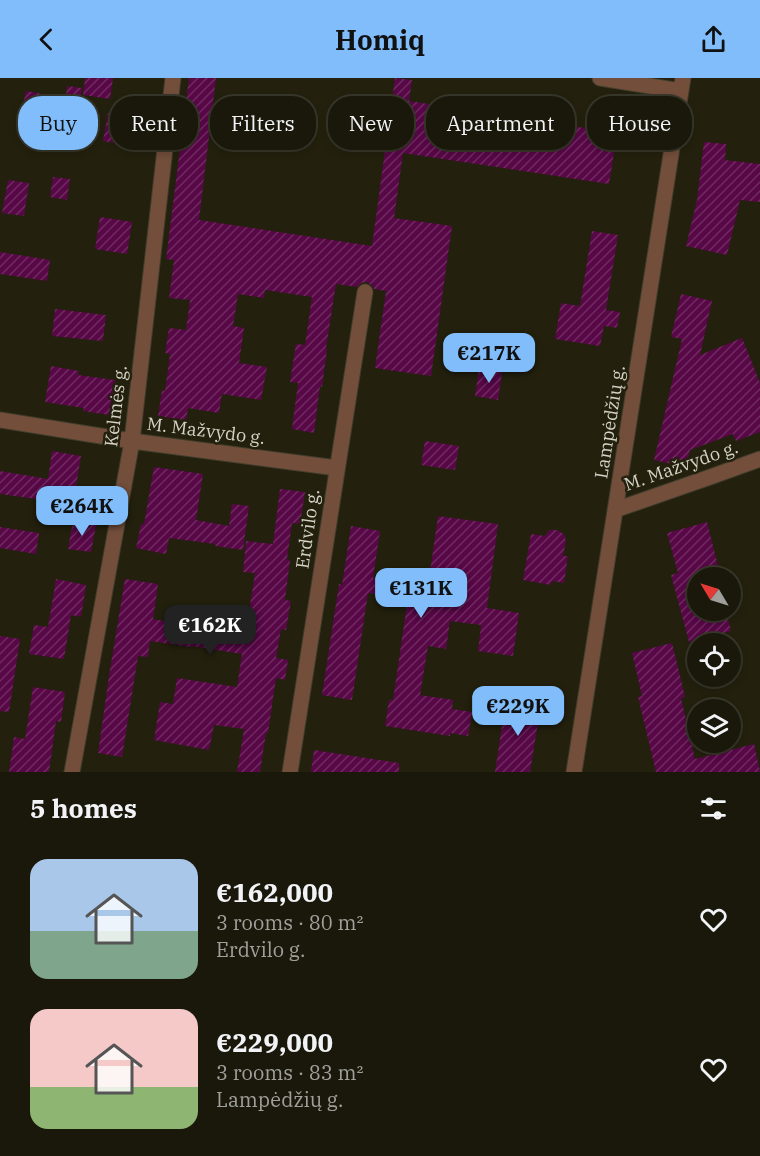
<!DOCTYPE html>
<meta charset="utf-8">
<style>
:root{--surface:#1a180a;--page:#232113;--text:#f1f3f6;--muted:#9fa09c;--line:#38372b;--accent:#80bdfa}
body{margin:0;font-family:"IBM Plex Serif",serif;background:var(--page);color:var(--text);height:100vh;display:flex;flex-direction:column;font-size:22px;white-space:nowrap}
*{box-sizing:border-box;margin:0}
p{font-size:20px;color:var(--muted)}
.icon{flex:none;width:33px;height:33px;fill:none;stroke:currentColor;stroke-width:2;stroke-linecap:round;stroke-linejoin:round}
.map{position:relative;height:694px;overflow:hidden}
.side{display:flex;flex-direction:column;background:var(--surface);flex:1}
.side>*{flex:none}
.guide{position:absolute;left:18px;top:18px;width:724px;height:54px;display:flex;gap:12px}
.needle{width:39px;rotate:308deg}
.fabs{position:absolute;left:687px;top:489px;display:grid;gap:12px}
.fabs a{display:grid;place-items:center;width:54px;height:54px;border-radius:50%;background:var(--surface);box-shadow:0 3px 9px #0003,0 0 0 2px var(--line);font-size:30px}
.price{position:absolute;translate:-50% -51px;padding:0 14px;border-radius:12px;background:var(--accent);color:#111;font-size:20px;line-height:39px;filter:drop-shadow(0 2px 3px #0008)}
.price::after{content:'';position:absolute;left:50%;top:36px;width:18px;height:14px;margin-left:-9px;background:inherit;clip-path:polygon(0 0,100% 0,50% 100%)}
.price.current{background:#222;color:#fff}
ul{padding:0;list-style:none}
li{display:flex;align-items:center;gap:18px;height:150px;padding:0 30px}
li span{display:grid;place-items:center;flex:none;width:168px;height:120px;border-radius:18px;color:#555}
li>.icon{margin-inline-start:auto}
span .icon{width:72px;height:72px;fill:#fffc;stroke-width:1}
li b{font-size:26px}
h2{display:flex;justify-content:space-between;align-items:center;height:72px;padding:0 30px;font-size:26px}
.tag{padding:0 21px;border-radius:24px;background:var(--surface);box-shadow:0 3px 9px #0003,0 0 0 2px var(--line);font-size:21px;line-height:54px}
.tag.current{background:var(--accent);color:#111}
header{display:flex;justify-content:space-between;align-items:center;height:78px;padding:0 30px;background:var(--accent);color:#111;font-size:27px;font-weight:700}
.map>svg:first-child{display:block}
.building{fill:url(#building-hatch)}
.lines{fill:none;stroke-linecap:round;stroke-linejoin:round}
.street-casing{stroke:#3f3d2b;stroke-width:17}
.street{stroke:#734e3b;stroke-width:15}
.labels{text-anchor:middle;stroke-width:5;stroke-linejoin:round;paint-order:stroke}
.street-label{font-size:18px;fill:#d5d3c7;stroke:#23200d}
</style>
<header><svg class="icon" aria-label="back" viewBox="0 0 24 24"><path d="M15 5l-7 7 7 7"/></svg>Homiq<svg class="icon" aria-label="share" viewBox="0 0 24 24"><path d="M12 15V3M7 8l5-5 5 5M5 13v7h14v-7"/></svg></header>
<div class="map">
<svg width="760" height="694" viewBox="0 0 760 694">
<defs>
<pattern id="building-hatch" width="6" height="6" patternUnits="userSpaceOnUse" patternTransform="scale(1.5)"><rect width="6" height="6" fill="#580747"/><path d="M-1 1l2-2M0 6l6-6M5 7l2-2" fill="none" stroke="#6f2a60"/></pattern>
</defs>
<rect width="100%" height="100%" fill="#23200d"/>
<path class="building" d="M85 0H113L110 21 83 17Z
M189 0H216L199 142 372 168 395 0 412 2 409 23 617 55 609 106 403 75 394 140 452 148 431 298 375 290 386 213 374 211 372 207 366 204 361 205 357 209 336 206 326 270 327 271 322 309 320 308 314 355 292 351 298 305 290 304 296 266 305 267 312 219 265 212 264 220 238 216 233 248 244 250 239 285 267 289 261 322 222 316 219 335 188 330 186 342 158 338 162 312 165 313 170 276 165 275 169 250 186 252 190 222 169 220 174 182 166 181Z
M67 8 82 10 76 51 47 46 46 51 17 46 21 26 23 27 26 13 66 20Z
M108 35 138 39 134 68 103 63Z
M704 64 726 66 725 82 760 86V124L740 122 727 177 686 168 697 122Z
M53 99 70 101 67 122 50 119Z
M8 102 29 105 24 138 2 135Z
M100 139 132 144 127 176 95 171Z
M592 153 618 157 606 232 620 234 617 250 604 248 600 268 555 261 561 225 580 228Z
M0 174 50 182 47 203 0 196Z
M681 216 712 223 700 277 742 260 760 305V354L736 363 733 356 690 372 686 389 654 382 682 261 671 259Z
M55 231 106 237 103 263 52 258Z
M51 288 79 293 78 297 115 302 109 337 83 333 84 330 45 324Z
M479 291 502 294 498 322 475 318Z
M425 363 459 368 455 392 421 387Z
M52 373 81 378 73 426 0 416V393L48 401Z
M154 389 203 396 196 442 229 448 232 426 249 428 243 472 215 468V466L169 460 166 476 136 470 141 446H144Z
M280 411 305 414 300 446 292 445 287 481 290 482 285 522 291 523 286 552 281 551 276 580 288 582 285 602 276 600 268 655H266L260 694H237L244 651 214 647 209 672 154 662 160 624 173 626 177 600 237 609 242 576 192 568V569L150 563 148 579 138 578 122 679 98 675 109 598 125 501 158 506 153 541 193 548 192 551 245 559 255 495 243 494 246 463 273 466Z
M438 438 498 446 487 530 519 535 513 578 478 573 481 547 450 543 446 571 428 568 420 617 453 622 452 631 472 634 468 658 450 655V658L385 648 389 622H393L408 520 368 515 352 622 322 617 339 506 342 507 351 448 380 453 373 500 428 508Z
M73 443 96 447 91 474 68 471Z
M707 444 721 500H698V532H726L731 553 689 564 671 497 678 495 667 455Z
M0 449 39 455 36 476 0 470Z
M549 452H557L564 456 566 463 563 478H568L564 505 552 503 551 507 523 502 531 456 545 458Z
M56 501 86 507 81 539 71 537 64 581 29 576 34 547 48 549Z
M0 558 20 561 9 634 0 633Z
M672 565 685 619 681 620 695 681 754 666 760 694H656L638 619 642 618 632 575Z
M33 609 65 614 61 644 56 643 49 694H9L14 659 25 661Z
M506 621 541 626 530 694H495Z
M314 672 399 685V694H311Z"/>
<g class="lines">
<defs>
<path id="street" d="M600 0 681 13
M0 342 132 363 337 390
M615 432 713 398 760 381
M72 694 132 363 173 0
M290 694 365 214
M574 694 683 0"/>
</defs>
<use href="#street" class="street-casing"/>
<use href="#street" class="street"/>
</g>
<g class="labels">
<g class="street-label">
<text transform="translate(116 328) rotate(-83)" y="6">Kelmės g.</text>
<text transform="translate(610 344) rotate(-81)" y="6">Lampėdžių g.</text>
<text transform="translate(206 353) rotate(7)" y="6">M. Mažvydo g.</text>
<text transform="translate(681 388) rotate(-19)" y="6">M. Mažvydo g.</text>
<text transform="translate(308 451) rotate(-82)" y="6">Erdvilo g.</text>
</g>
</g>
</svg>
<div class="fabs">
<a><svg class="needle" viewBox="-14 -14 28 28"><path d="M0-13l5 13h-10z" fill="#e53935"/><path d="M0 13l5-13h-10z" fill="#9fa09c"/></svg></a>
<a><svg class="icon" aria-label="locate" viewBox="0 0 24 24"><circle cx="12" cy="12" r="6"/><path d="M12 2v4M12 18v4M2 12h4M18 12h4"/></svg></a>
<a><svg class="icon" aria-label="layers" viewBox="0 0 24 24"><path d="M12 4l9 5-9 5-9-5zM3 14l9 5 9-5"/></svg></a>
</div>
<b class="price" style="left:489px;top:306px">€217K</b>
<b class="price" style="left:82px;top:459px">€264K</b>
<b class="price" style="left:421px;top:541px">€131K</b>
<b class="price current" style="left:210px;top:578px">€162K</b>
<b class="price" style="left:518px;top:659px">€229K</b>
<div class="guide">
<a class="tag current">Buy</a>
<a class="tag">Rent</a>
<a class="tag">Filters</a>
<a class="tag">New</a>
<a class="tag">Apartment</a>
<a class="tag">House</a>
</div>
</div>
<section class="side">
<h2>5 homes<svg class="icon" aria-label="filters" viewBox="0 0 24 24"><path d="M4 7h16M4 17h16"/><circle cx="9" cy="7" r="2"/><circle cx="15" cy="17" r="2"/></svg></h2>
<ul>
<li><span style="background:linear-gradient(#a9c7e8 60%,#7fa58c 0)"><svg class="icon" aria-label="home" viewBox="0 0 24 24"><path d="M3 11l9-7 9 7M6 9v11h12V9"/></svg></span><div><b>€162,000</b><p>3 rooms · 80 m²</p><p>Erdvilo g.</p></div><svg class="icon" aria-label="heart" viewBox="0 0 24 24"><path d="M12 20l-8-8c-3-5 5-10 8-4 3-6 11-1 8 4z"/></svg></li>
<li><span style="background:linear-gradient(#f6c9c9 65%,#8fb573 0)"><svg class="icon" aria-label="home" viewBox="0 0 24 24"><path d="M3 11l9-7 9 7M6 9v11h12V9"/></svg></span><div><b>€229,000</b><p>3 rooms · 83 m²</p><p>Lampėdžių g.</p></div><svg class="icon" aria-label="heart" viewBox="0 0 24 24"><path d="M12 20l-8-8c-3-5 5-10 8-4 3-6 11-1 8 4z"/></svg></li>
</ul>
</section>
